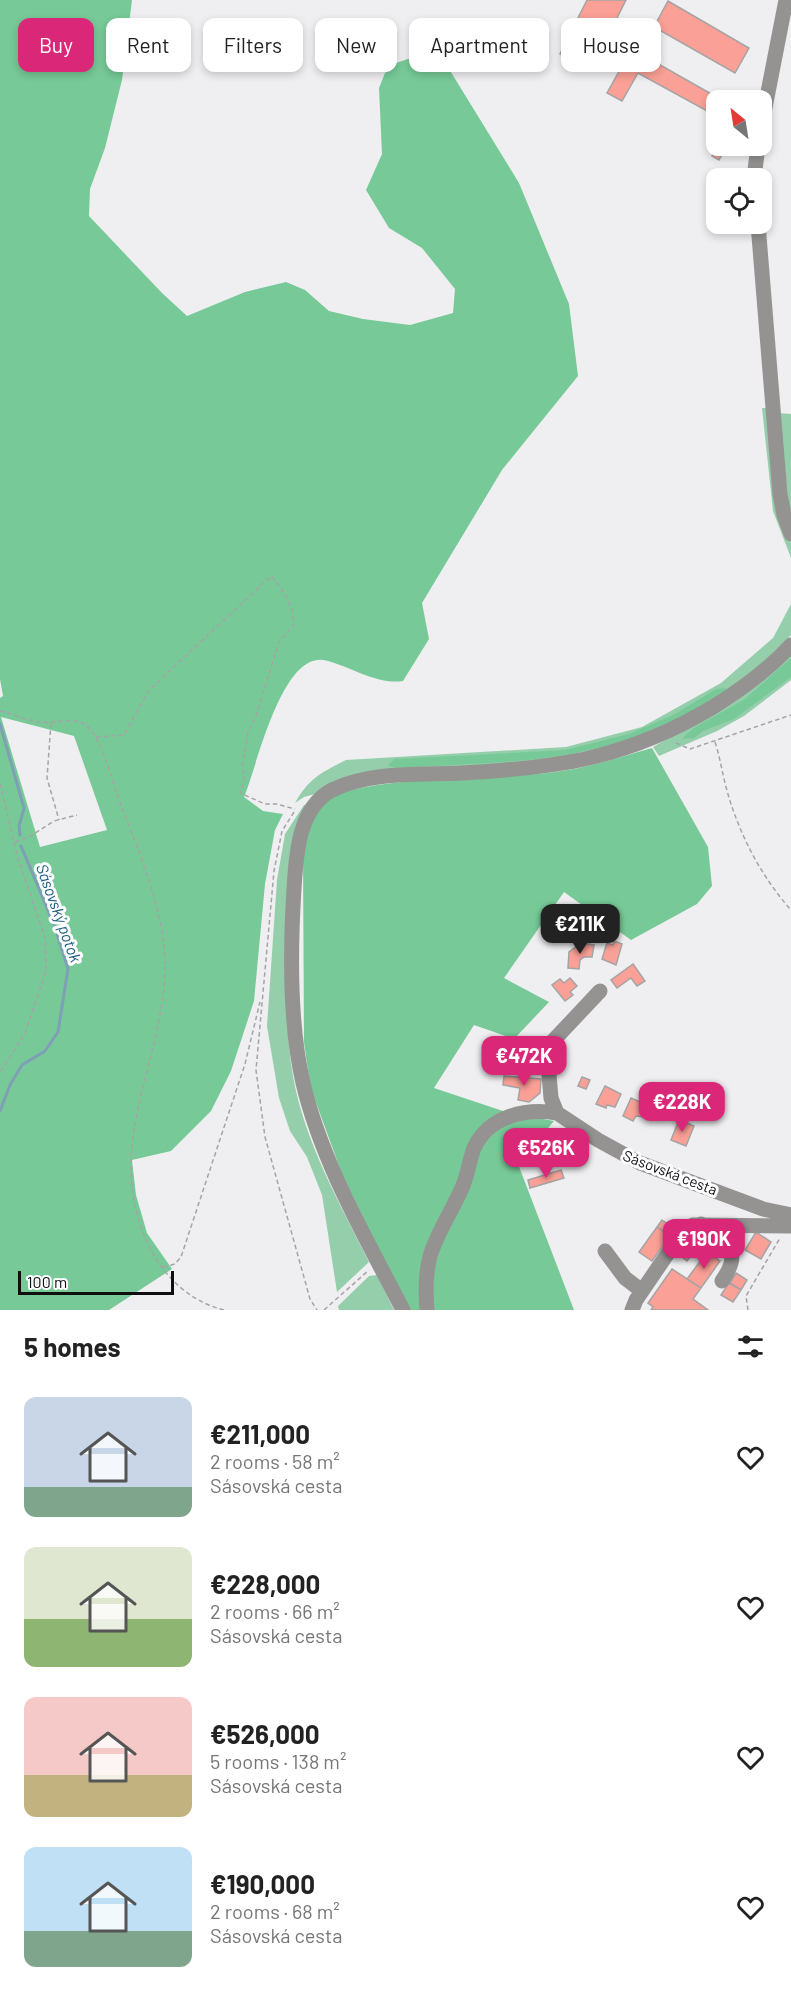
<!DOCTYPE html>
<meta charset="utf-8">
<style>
:root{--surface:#fff;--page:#f6f6f6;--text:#222;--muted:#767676;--accent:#db2777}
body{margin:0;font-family:Barlow,sans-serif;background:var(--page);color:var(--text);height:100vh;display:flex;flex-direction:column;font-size:22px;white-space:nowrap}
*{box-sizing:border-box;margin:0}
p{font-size:20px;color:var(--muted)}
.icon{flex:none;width:33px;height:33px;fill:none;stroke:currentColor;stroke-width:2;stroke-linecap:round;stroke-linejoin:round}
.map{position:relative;height:1310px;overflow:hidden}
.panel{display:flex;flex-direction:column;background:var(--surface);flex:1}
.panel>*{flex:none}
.banner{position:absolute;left:18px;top:18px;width:756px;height:54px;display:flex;gap:12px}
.needle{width:39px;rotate:330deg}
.controls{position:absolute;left:706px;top:90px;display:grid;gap:12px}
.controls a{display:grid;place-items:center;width:66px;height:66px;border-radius:12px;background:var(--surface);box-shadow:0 3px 9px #0003;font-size:30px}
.scale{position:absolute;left:18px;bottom:15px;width:156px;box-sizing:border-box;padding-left:6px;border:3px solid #0f0f10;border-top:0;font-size:16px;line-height:21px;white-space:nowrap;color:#0f0f10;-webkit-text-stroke:4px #fdfdff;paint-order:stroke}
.price{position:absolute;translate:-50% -51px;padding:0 14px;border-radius:12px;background:var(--accent);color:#fff;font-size:20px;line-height:39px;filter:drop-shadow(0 2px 3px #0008)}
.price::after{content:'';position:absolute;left:50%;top:36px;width:18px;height:14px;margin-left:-9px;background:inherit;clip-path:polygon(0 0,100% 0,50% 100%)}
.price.current{background:#222;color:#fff}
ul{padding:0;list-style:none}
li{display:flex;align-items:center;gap:18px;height:150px;padding:0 24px}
li span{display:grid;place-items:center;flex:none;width:168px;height:120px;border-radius:12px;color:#555}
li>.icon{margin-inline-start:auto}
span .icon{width:72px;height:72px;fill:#fffc;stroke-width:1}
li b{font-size:26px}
h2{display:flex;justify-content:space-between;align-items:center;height:72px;padding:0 24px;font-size:26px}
.chip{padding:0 21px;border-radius:12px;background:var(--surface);box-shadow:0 3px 9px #0003;font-size:21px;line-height:54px}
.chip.current{background:var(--accent);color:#fff}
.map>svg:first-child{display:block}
.green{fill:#95ceaa}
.forest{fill:#77ca97;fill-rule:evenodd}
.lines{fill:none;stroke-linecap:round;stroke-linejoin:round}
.stream{stroke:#7e9fb5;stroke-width:3}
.building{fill:#faa096;stroke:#a5a3a3;stroke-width:1.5}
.path{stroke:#a4a4a6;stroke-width:1.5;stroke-dasharray:4.5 3;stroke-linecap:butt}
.minor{stroke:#949392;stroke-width:15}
.labels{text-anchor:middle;stroke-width:6;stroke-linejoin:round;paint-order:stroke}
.street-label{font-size:15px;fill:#0f0f10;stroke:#fdfdff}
.water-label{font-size:16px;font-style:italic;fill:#1f5e80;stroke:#fdfdff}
</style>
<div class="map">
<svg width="791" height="1310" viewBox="0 0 791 1310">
<rect width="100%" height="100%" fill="#efeff1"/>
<path class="green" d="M762 408H769L785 531 791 543V558L773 511Z
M777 413 791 414V525Z
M791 604V635L781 647 757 672 689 717 552 761 398 771 304 797 295 803C309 778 321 773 346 760L566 747 642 727 721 683 773 638Z
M791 653V680L744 716 717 731 659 756 653 747 739 698Z
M307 804C286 850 287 889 288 938 288 984 285 1031 293 1076 304 1141 340 1204 369 1262L337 1292 322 1195 307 1157 290 1131 279 1098 267 1026 277 880 285 834 304 805Z
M377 1275 394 1310H339L338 1306 369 1276Z"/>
<path class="forest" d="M0 0H132L122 80 105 148 90 189 89 216 162 293 187 316 245 292 286 282 305 290 329 311 363 319 410 325 453 313 455 289 422 248 389 228 366 190 382 154 379 88 385 73 396 63 420 55 449 69 519 183 569 304 578 376 502 470 422 603 429 639 403 681C378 685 353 668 328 661 282 646 257 768 244 797L263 811 283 814 275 830 265 884 254 1001 231 1071 211 1111 171 1151 132 1160 136 1195 147 1233 172 1269 109 1310H0V698L3 696 0 679ZM1 717 74 736 107 830 40 847Z
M791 658V677L734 719 703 731 694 738 682 739 692 729 745 699Z
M726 688 725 692C698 707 672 725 643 735 564 764 480 763 397 768L388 766 394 759 565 750 629 734 675 714 716 689Z
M652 748 708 847 712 886 697 904 631 940 564 892 504 978 549 1002 514 1039 474 1025 434 1088 506 1112 470 1144 422 1310H408L342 1174 310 1086 304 1042 303 860C307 837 310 810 333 797 345 789 363 788 377 785 435 776 496 780 554 772 588 768 620 757 652 748Z
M526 1116 554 1121 518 1164 574 1310H432L435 1249 481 1146 501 1126Z"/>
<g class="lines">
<path class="stream" d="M0 724 24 808 19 826 20 835
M0 1111 10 1085 22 1065 45 1051 58 1032 68 969 55 927 21 846"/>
</g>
<path class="building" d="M587 0H626L591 70 560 54Z
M668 1 749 48 735 73 654 27Z
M635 43 650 51 646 57 722 100H717V126L707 121 711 113 638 73 622 101 607 93Z
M718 146 726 148 719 160 712 156Z
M614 941 622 944 616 965 602 959 607 943 613 945Z
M581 943 594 945 592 957H584L580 960 579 969 568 968 569 952Z
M633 964 645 981 637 986 631 978 617 988 611 980Z
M570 978 577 986 570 992 573 995 565 1001 552 985 560 979 564 983Z
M504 1076 541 1079 540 1093 529 1102 518 1100 520 1088 503 1085Z
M582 1077 590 1080 586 1089 578 1086Z
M605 1086 621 1094 615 1107 607 1105 606 1108 596 1104Z
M631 1098 649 1106 644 1117 636 1116 633 1121 623 1116Z
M679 1120 694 1126 686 1146 671 1140Z
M561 1170 564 1178 530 1188 528 1180Z
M662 1220 675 1229 670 1236 657 1227Z
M657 1227 670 1236 652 1261 639 1252Z
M756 1232 771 1242 761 1259 745 1250Z
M685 1242 696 1249 687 1261 677 1253Z
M707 1252 720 1261 701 1288 687 1279Z
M672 1269 701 1288 693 1299 708 1310H651L653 1307 648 1303Z
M736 1273 747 1280 741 1290 730 1283Z
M729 1283 741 1290 733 1302 721 1295Z"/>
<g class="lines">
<path class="path" d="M0 711C13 714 26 720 39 722 54 724 71 717 84 724 100 732 112 780 118 797 138 850 165 910 165 968 164 1029 138 1086 132 1146 125 1213 154 1292 224 1310
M51 723 47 778 59 820
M96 737 124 735 149 690 271 576C285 592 292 603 294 624L279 642 255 719 248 732 242 767 245 776 240 793 265 804H276L295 809
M715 742C720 757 722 772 726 787 738 832 760 875 791 910
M676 743 690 749 791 715
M0 784 17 855 45 938 46 971 25 1033 0 1073
M294 812 282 831 274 871 256 1070 265 1137 310 1299 317 1310
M15 842 29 837 54 821 77 815
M163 1267 175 1264 181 1257 245 1064 260 1002
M324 1310 369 1270
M748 1310 746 1296 780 1238"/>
<path class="minor" d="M762 123 786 0
M754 178 758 146
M758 224 780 494 784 515 791 534
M600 991 552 1042 548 1063 551 1098 557 1113 598 1140 640 1163 763 1209 791 1215
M701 1224C716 1251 748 1242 722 1281
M605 1251 625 1278 642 1291
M403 1310C366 1238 322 1163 303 1083 289 1022 290 952 294 889 296 856 298 808 332 790 370 771 421 775 462 773 559 768 628 758 713 707 742 689 768 670 791 645
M427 1310C422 1249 438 1240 462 1188 468 1175 469 1161 474 1148 489 1116 525 1108 557 1113
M632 1310 636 1300 683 1231 693 1225 791 1226"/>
</g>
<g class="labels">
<g class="street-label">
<text transform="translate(670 1173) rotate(21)" y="5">Sásovská cesta</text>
</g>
<g class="water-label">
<text transform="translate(59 913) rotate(70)" y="6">Sásovský potok</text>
</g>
</g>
</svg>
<div class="controls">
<a><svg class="needle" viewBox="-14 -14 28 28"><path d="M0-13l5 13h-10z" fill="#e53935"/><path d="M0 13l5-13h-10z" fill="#767676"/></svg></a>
<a><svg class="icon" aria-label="locate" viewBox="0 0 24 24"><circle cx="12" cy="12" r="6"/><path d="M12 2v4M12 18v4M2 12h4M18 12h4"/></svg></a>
</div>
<div class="scale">100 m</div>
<b class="price current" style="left:580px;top:955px">€211K</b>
<b class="price" style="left:524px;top:1087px">€472K</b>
<b class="price" style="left:682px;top:1133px">€228K</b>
<b class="price" style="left:546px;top:1179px">€526K</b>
<b class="price" style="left:704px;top:1270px">€190K</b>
<div class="banner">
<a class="chip current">Buy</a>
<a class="chip">Rent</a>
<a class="chip">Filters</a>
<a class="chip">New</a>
<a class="chip">Apartment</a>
<a class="chip">House</a>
</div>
</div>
<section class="panel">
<h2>5 homes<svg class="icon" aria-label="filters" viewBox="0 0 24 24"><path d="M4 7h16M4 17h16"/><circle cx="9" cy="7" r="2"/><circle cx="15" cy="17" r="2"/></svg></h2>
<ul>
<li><span style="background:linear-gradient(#c9d6e8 75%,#7fa58c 0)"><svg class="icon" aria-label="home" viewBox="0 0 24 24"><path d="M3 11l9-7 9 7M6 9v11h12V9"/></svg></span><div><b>€211,000</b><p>2 rooms · 58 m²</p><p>Sásovská cesta</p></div><svg class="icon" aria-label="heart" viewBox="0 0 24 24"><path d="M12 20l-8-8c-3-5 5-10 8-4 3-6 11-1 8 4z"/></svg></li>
<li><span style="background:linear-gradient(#dfe7d0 60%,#8fb573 0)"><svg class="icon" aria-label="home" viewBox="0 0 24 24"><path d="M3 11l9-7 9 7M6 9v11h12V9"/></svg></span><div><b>€228,000</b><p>2 rooms · 66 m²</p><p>Sásovská cesta</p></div><svg class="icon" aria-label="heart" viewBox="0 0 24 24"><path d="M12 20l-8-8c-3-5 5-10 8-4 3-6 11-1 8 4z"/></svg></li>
<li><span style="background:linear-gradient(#f6c9c9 65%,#c2b280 0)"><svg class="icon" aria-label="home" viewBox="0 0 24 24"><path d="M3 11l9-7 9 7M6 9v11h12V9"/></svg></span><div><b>€526,000</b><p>5 rooms · 138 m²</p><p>Sásovská cesta</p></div><svg class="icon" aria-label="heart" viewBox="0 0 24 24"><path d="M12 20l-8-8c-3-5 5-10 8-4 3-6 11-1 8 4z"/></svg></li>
<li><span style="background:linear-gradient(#bfe0f5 70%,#7fa58c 0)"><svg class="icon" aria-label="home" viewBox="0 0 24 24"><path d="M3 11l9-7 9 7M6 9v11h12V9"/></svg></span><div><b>€190,000</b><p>2 rooms · 68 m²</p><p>Sásovská cesta</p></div><svg class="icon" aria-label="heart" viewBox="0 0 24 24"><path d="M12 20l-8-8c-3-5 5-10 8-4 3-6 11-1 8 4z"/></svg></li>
</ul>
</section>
